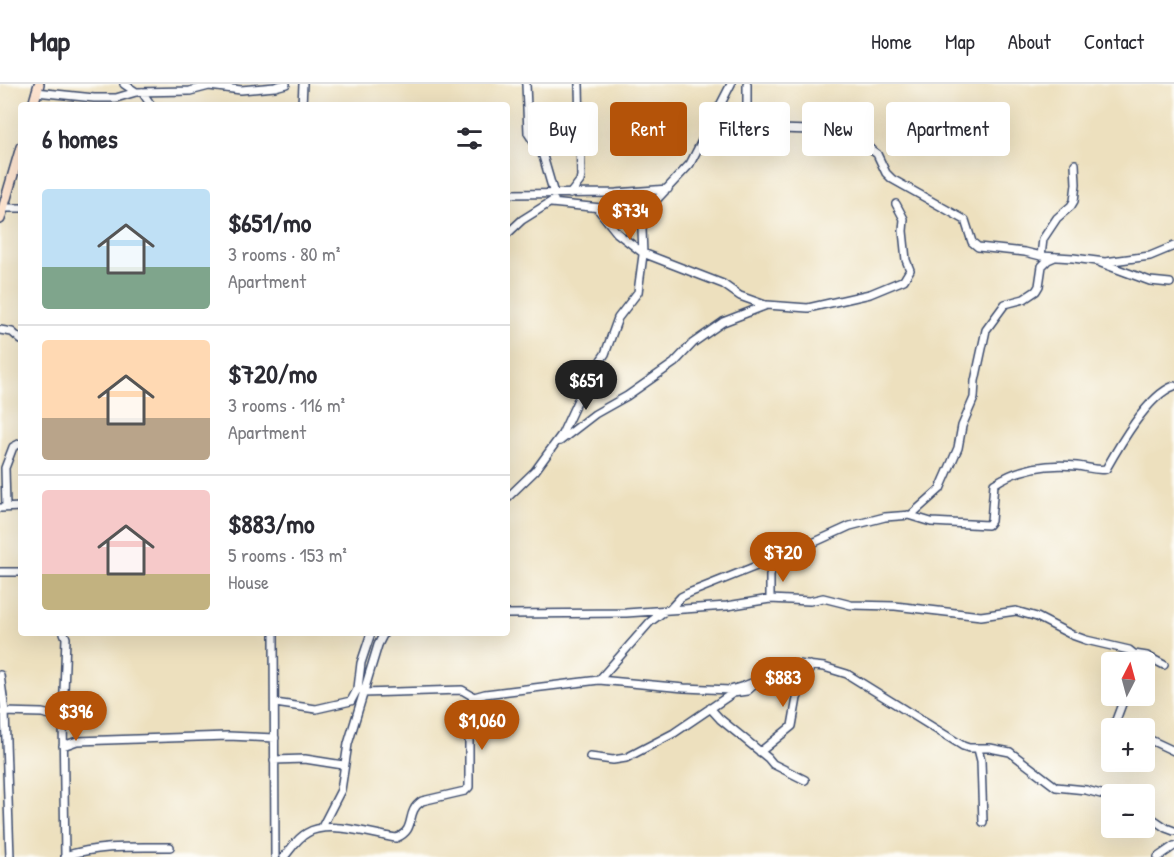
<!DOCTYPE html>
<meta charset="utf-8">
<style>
:root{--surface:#fff;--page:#f2f2f3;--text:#2b2b33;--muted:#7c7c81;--line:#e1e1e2;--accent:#b45309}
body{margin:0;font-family:"Patrick Hand",sans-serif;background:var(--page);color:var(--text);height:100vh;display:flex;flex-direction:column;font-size:22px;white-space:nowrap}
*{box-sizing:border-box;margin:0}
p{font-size:20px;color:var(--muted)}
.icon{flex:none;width:33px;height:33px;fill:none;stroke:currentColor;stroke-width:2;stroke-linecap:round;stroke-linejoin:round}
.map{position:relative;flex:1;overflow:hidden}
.details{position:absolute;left:18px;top:18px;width:492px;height:534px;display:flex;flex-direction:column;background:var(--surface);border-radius:6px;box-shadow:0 6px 24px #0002}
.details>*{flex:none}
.guide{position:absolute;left:528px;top:18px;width:555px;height:54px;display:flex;gap:12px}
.needle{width:39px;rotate:6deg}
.buttons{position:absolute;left:1101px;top:568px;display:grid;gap:12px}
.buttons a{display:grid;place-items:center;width:54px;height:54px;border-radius:6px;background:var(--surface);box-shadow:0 6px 24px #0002;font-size:30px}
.price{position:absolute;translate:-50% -51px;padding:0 14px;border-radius:21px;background:var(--accent);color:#fff;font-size:20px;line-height:39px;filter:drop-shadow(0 2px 3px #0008)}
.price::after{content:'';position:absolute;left:50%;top:36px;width:18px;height:14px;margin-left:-9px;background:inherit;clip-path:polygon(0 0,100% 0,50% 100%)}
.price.current{background:#222;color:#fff}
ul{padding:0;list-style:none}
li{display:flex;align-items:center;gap:18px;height:150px;padding:0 24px}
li+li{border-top:2px solid var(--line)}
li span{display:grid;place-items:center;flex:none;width:168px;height:120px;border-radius:6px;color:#555}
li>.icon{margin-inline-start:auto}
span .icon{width:72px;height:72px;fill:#fffc;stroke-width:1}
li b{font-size:26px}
h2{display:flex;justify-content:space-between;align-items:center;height:72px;padding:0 24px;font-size:26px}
.pill{padding:0 21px;border-radius:6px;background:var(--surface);box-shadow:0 6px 24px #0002;font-size:21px;line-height:54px}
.pill.current{background:var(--accent);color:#fff}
header{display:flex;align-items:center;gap:36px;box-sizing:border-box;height:84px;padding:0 30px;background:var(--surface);border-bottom:2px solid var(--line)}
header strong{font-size:28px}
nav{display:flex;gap:33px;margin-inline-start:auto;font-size:21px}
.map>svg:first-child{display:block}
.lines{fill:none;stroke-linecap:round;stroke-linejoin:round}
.street-casing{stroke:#3a4a6c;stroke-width:10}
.secondary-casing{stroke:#3a4a6c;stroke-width:12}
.street{stroke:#fff;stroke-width:7}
.secondary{stroke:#fde4d0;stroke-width:9}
</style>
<header>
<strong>Map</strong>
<nav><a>Home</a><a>Map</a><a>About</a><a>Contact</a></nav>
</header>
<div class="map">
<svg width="1174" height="773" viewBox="0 0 1174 773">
<rect width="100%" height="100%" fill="#fdfcf7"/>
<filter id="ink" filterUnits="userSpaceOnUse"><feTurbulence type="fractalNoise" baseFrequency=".0167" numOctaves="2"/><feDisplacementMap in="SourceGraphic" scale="12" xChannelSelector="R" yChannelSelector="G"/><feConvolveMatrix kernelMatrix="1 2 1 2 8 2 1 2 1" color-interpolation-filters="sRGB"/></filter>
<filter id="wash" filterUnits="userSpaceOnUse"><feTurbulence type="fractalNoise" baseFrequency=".008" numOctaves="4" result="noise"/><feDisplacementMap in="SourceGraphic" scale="24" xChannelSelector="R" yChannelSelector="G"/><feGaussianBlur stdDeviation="1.35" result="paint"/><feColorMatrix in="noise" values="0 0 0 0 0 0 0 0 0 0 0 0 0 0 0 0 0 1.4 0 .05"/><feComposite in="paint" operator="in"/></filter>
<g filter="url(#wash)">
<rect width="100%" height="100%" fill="#ede0be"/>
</g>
<g filter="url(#ink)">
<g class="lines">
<defs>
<path id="street" d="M124 0 136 8
M526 0 528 49 543 72 554 110
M36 8 94 14H116L136 8 190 7 209 2 241 6 275 3 286 0
M142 8 151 21
M302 21 303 0
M745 40 749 44 811 46 847 42 851 43 865 61 877 70 886 89 892 95 965 136 972 158 978 163 1025 168 1041 172 1073 174 1105 178 1150 172 1174 162
M706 47 734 48 745 43 747 24V0
M507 110 616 109 668 105
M570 110 580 97 581 92 579 0
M551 119 611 125 654 118
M4 124H21
M597 124 617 149 643 169 723 200 740 212 765 221
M507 150 522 136 554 116
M1041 172 1043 155 1057 134 1071 122 1074 117 1076 100 1075 80
M1101 179 1150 197 1170 199
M0 246 12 248 21 256
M560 357 595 330 627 312 674 279 693 259 723 238 767 221 808 224 870 210 904 196 910 186 906 176 903 147 904 135 896 120
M507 414 535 387 562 350 587 296 605 270 618 234 638 208 643 171 642 145 646 127 690 80 731 0
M6 423 5 384 13 363 21 359
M0 424 21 423
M908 431 931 438 988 441 991 437 994 400C1020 383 1047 379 1077 382 1087 383 1096 387 1106 385 1119 362 1148 311 1174 302
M0 488H21
M770 515V491L775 475
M670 525 681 513 689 509 804 463 850 442 885 433 911 431 940 405 958 364 962 342 974 314 975 297 986 246 1005 220 1024 215 1036 207 1039 202 1042 182 1048 176 1055 173
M507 530 626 529 727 522 770 515 810 517 823 514 851 521 895 522 981 532 1016 527 1037 533 1072 551 1086 556 1129 566 1134 570 1133 579
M64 549 66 554 63 634 65 773
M274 549 275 773
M1134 570 1147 572 1164 581
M0 591 5 628 10 773
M599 596 684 604 730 606 744 602 797 580 824 583 847 590 963 662 969 664H990L1010 668 1056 703 1086 706 1112 713
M766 597 808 592
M363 609 462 606 474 613
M1125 612 1116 636 1119 643 1128 645
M275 619 316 625 351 617 358 604 361 579 371 549
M710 624 720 635 768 674 773 680 805 696
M3 628 42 629 63 634
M1144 653 1174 667
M63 662 77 657 228 652 275 654
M978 665 981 677 983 738
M760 668 792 642 797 614 808 592 810 581
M590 673 613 676 626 674 674 649 733 609 747 607 755 600
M274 676 305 675 343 681
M1144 729 1166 744 1174 747
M322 743 341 706 348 660 378 561 384 549
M65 772C100 761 133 763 170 763
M284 773C291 765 297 754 307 749 328 736 372 750 396 754 418 745 404 729 422 717L465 707 469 703V631L470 621 474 613 485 610 599 596 650 538 666 526
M1158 773 1174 762"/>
<path id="secondary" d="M33 21 39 0
M0 135 21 63"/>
</defs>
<use href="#street" class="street-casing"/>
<use href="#secondary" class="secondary-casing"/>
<use href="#street" class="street"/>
<use href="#secondary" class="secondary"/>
</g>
</g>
</svg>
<div class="buttons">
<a><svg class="needle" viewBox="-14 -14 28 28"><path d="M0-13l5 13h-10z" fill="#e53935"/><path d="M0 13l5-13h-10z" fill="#7c7c81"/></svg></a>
<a>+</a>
<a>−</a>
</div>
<b class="price" style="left:630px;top:157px">$734</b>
<b class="price current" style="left:586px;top:327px">$651</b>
<b class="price" style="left:783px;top:499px">$720</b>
<b class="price" style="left:783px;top:624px">$883</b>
<b class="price" style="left:76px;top:658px">$396</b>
<b class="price" style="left:482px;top:667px">$1,060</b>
<div class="guide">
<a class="pill">Buy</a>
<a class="pill current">Rent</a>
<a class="pill">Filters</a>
<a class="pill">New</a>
<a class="pill">Apartment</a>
</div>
<section class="details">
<h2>6 homes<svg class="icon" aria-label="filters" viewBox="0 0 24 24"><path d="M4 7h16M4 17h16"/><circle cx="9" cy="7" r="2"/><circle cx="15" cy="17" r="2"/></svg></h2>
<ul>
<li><span style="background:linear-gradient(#bfe0f5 65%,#7fa58c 0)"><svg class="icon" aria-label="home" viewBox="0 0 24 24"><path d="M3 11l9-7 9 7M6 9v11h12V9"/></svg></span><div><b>$651/mo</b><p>3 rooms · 80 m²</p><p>Apartment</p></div></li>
<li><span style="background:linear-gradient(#ffd9b3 65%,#b9a48a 0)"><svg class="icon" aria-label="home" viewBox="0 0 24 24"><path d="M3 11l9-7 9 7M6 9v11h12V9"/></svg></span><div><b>$720/mo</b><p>3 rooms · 116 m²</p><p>Apartment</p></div></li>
<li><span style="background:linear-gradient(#f6c9c9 70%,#c2b280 0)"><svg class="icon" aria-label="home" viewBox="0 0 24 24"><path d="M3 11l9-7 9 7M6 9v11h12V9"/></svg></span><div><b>$883/mo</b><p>5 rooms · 153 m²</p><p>House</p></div></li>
</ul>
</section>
</div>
